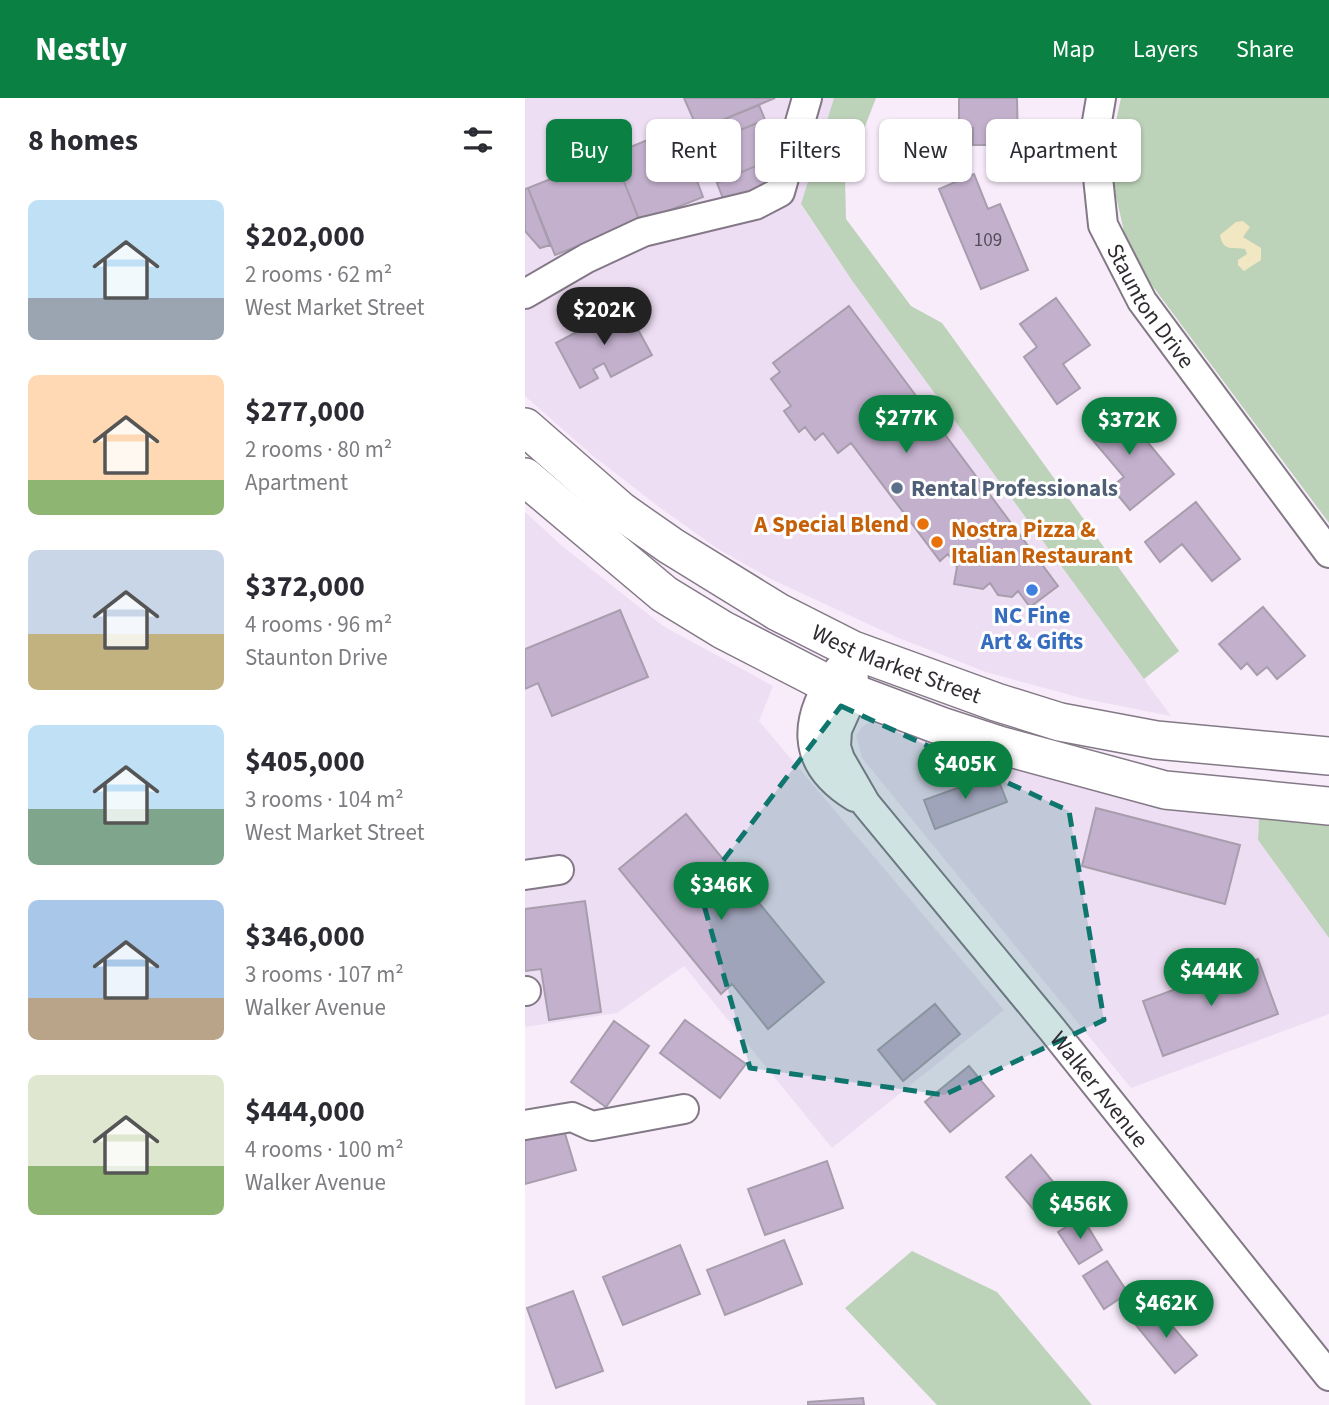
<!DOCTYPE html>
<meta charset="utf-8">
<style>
:root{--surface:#fff;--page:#f2f2f3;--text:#2b2b33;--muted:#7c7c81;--accent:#0b8043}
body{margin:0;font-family:"Source Sans 3",sans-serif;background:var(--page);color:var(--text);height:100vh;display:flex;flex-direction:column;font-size:26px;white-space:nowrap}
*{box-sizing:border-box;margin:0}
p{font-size:23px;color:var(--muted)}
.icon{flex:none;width:38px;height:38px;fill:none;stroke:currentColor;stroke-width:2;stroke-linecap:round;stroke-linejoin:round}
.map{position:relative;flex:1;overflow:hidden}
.details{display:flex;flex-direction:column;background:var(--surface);width:525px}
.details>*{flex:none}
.hud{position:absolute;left:21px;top:21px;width:665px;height:63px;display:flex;gap:14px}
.price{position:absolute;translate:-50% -60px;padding:0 16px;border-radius:24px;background:var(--accent);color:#fff;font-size:23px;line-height:46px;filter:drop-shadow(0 2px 4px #0008)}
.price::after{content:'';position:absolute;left:50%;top:42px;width:21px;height:16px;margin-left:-10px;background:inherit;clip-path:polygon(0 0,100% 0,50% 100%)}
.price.active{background:#222;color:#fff}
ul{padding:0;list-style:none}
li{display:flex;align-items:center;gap:21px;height:175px;padding:0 28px}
li span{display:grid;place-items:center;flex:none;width:196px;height:140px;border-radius:10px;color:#555}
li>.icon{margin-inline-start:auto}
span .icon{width:84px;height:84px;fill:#fffc;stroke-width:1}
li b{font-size:30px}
h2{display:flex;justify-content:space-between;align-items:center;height:84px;padding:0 28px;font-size:30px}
.pill{padding:0 24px;border-radius:10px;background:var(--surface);box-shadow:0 2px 5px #0004;font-size:24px;line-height:63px}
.pill.active{background:var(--accent);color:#fff}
header{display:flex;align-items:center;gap:42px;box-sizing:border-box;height:98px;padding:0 35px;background:var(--accent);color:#fff}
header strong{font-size:33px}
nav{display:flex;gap:38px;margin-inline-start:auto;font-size:24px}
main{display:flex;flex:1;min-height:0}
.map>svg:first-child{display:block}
.built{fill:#eedef3}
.green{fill:#bdd3b9}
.sand{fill:#f1e7c2}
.building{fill:#c3b0cd;stroke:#a79dac;stroke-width:2}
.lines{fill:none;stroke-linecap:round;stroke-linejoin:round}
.minor-casing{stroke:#837986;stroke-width:32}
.major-casing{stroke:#837986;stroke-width:40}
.minor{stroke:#fff;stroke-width:28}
.major{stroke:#fff;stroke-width:37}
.marked{fill:#0f766e;fill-opacity:0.2;stroke:#0f766e;stroke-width:5;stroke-dasharray:14 9;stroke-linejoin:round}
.service-dot{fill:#5c6f8a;stroke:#fefefe;stroke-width:2.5}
.food-dot{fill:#e8710a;stroke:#fefefe;stroke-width:2.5}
.shop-dot{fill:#3f7fe0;stroke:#fefefe;stroke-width:2.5}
.labels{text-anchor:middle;stroke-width:6;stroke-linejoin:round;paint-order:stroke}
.number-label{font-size:19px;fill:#554c58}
.street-label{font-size:23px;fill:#302b31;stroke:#fefefe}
.service-label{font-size:23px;font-weight:bold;fill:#4e5e75;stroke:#fefefe;text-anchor:start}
.food-label{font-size:23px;font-weight:bold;fill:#c56008;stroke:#fefefe;text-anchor:end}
.shop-label{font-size:23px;font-weight:bold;fill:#366cbe;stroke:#fefefe}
</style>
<header>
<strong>Nestly</strong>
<nav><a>Map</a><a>Layers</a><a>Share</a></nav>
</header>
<main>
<section class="details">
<h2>8 homes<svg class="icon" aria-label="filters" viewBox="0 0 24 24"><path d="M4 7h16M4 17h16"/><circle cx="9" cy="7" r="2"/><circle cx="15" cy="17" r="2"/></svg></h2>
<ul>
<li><span style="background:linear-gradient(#bfe0f5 70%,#9aa5b1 0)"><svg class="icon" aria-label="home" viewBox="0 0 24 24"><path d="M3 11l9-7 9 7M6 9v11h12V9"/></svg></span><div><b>$202,000</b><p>2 rooms · 62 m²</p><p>West Market Street</p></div></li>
<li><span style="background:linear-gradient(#ffd9b3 75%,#8fb573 0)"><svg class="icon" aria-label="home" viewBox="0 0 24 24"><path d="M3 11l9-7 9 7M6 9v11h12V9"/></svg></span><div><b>$277,000</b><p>2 rooms · 80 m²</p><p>Apartment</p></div></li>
<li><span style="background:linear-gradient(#c9d6e8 60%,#c2b280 0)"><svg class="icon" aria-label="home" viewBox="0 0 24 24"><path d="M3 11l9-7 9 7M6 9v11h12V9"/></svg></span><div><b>$372,000</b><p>4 rooms · 96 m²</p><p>Staunton Drive</p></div></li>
<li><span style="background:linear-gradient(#bfe0f5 60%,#7fa58c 0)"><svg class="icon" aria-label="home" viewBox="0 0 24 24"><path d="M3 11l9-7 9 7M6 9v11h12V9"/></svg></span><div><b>$405,000</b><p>3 rooms · 104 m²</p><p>West Market Street</p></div></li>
<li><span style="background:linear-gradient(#a9c7e8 70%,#b9a48a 0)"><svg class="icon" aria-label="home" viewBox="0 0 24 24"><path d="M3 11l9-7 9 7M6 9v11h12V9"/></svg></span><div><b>$346,000</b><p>3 rooms · 107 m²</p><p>Walker Avenue</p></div></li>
<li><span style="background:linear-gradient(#dfe7d0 65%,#8fb573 0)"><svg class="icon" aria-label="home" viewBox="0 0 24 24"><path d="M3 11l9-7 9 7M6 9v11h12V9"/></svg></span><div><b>$444,000</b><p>4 rooms · 100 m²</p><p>Walker Avenue</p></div></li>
</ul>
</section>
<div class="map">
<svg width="804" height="1307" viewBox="0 0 804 1307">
<rect width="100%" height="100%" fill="#f8ecfb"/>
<path class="built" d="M0 0H309L276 107 328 184 646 618 560 601 461 574 371 539 246 481 193 451 134 409 67 357 0 298Z
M0 414 36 447 138 528 248 588 234 623 479 912 307 1050 159 868 92 915 0 929Z
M357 622 734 716 733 742 804 840V916L606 990 337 660 331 637 337 629 346 623Z"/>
<path class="green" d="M309 0H351L320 80 321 121 386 208 417 225 654 553 619 581 328 184 276 106Z
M596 0H804V425L620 178 601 142 587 81 590 28Z
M734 716 804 723V840L733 742Z
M387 1153 472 1194 567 1307H412L320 1210Z"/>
<path class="sand" d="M718 123 725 129 718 139 736 150V162L719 173 713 167V162L722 156 720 151C708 149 698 154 695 137L711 124Z"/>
<path class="building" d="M159 0H250L173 32Z
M434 0H492L493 47H448V30H434Z
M234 7 240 22 178 47 173 32Z
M240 22 250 44 240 48 242 54 236 56 240 64 192 85 178 47Z
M152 30 178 99 115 124 88 56Z
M88 56 115 124 30 157 3 90Z
M240 64 248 85 199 103 192 85Z
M449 76 463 111 475 106 503 172 456 191 414 91Z
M3 90 25 147 15 150 0 133V91Z
M531 200 565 247 538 266 555 290 532 306 499 259 512 249 495 226Z
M100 208 127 257 86 279 79 265 68 271 73 280 55 290 31 245Z
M324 208 533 488 505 509 493 493 487 499 473 497 465 485 458 491 429 486 432 469 423 456 415 463 326 345 313 355 298 335 290 342 280 329 274 334 259 313 266 308 246 281 255 274 248 265Z
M592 307 649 376 605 412 586 389 599 379 560 333Z
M671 404 715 461 687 483 657 446 635 464 620 444Z
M738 509 780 558 752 581 742 569 732 577 722 565 716 571 694 546Z
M95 512 123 579 27 618 13 585 0 591V551Z
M471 676 482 704 410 731 399 702Z
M571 710 715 747 700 806 557 768Z
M161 716 299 884 243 931 207 886 196 896 94 771Z
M60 803 76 914 24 922 16 871 0 873V811Z
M733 861 753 916 638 958 618 903Z
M410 906 435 936 378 983 353 952Z
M160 922 221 966 195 1000 135 955Z
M89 923 124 948 81 1009 46 984Z
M444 968 469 998 425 1034 400 1004Z
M38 1029 51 1072 0 1086V1040Z
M506 1057 539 1097 514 1118 481 1079Z
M302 1063 318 1110 240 1137 223 1091Z
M557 1119 577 1152 554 1166 533 1134Z
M259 1142 277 1186 200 1217 182 1172Z
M155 1147 175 1196 98 1227 78 1179Z
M582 1163 603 1195 579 1211 558 1178Z
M48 1193 78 1273 31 1290 2 1210Z
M631 1209 672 1257 650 1275 610 1226Z
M338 1300 339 1307H283V1304Z"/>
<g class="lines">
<defs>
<g id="minor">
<path id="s1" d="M576 0 569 41 578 127 617 203 804 455"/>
<path d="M0 196 62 160 118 134 230 107 255 94 282 0"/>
<path id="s2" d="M328 552 329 594 312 632 311 649 315 661 341 706 526 930 804 1278"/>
<path d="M314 571C278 619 274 665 330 699"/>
<path d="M0 777 34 772"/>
<path d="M0 893H1"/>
<path d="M0 1027 47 1019 67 1028 159 1011"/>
</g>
<g id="major">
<path id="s3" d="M0 329 96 413 146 448 253 514 328 552 471 604 535 624 631 642 804 658"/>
<path d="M0 379 139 496 198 532 299 584 416 628 474 647 640 692 804 708"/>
</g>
</defs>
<use href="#minor" class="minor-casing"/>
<use href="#major" class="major-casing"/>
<use href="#minor" class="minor"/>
<use href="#major" class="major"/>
</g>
<path class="marked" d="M316 608 544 713 579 922 419 997 225 970 175 793Z"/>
<circle class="service-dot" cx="372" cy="390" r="7"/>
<g class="food-dot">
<circle cx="398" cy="426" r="7"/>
<circle cx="412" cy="444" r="7"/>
</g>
<circle class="shop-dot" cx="507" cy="492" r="7"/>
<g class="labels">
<g class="number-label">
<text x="463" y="148">109</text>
</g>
<g class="street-label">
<text dy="8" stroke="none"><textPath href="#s1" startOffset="222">Staunton Drive</textPath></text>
<text dy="8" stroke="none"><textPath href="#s3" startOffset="444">West Market Street</textPath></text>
<text dy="8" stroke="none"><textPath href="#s2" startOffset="534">Walker Avenue</textPath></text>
</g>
<g class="service-label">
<text x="386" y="398">Rental Professionals</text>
</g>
<g class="food-label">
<text x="384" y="434">A Special Blend</text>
<text x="426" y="439" text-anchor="start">Nostra Pizza &amp;<tspan x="426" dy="26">Italian Restaurant</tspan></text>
</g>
<g class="shop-label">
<text x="507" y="525">NC Fine<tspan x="507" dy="26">Art &amp; Gifts</tspan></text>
</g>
</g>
</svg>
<b class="price active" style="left:79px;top:249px">$202K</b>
<b class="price" style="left:381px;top:357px">$277K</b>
<b class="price" style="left:604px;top:359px">$372K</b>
<b class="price" style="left:440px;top:703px">$405K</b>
<b class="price" style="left:196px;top:824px">$346K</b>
<b class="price" style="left:686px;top:910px">$444K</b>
<b class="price" style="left:555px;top:1143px">$456K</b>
<b class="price" style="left:641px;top:1242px">$462K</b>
<div class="hud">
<a class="pill active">Buy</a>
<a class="pill">Rent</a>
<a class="pill">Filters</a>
<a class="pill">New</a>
<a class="pill">Apartment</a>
</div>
</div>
</main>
